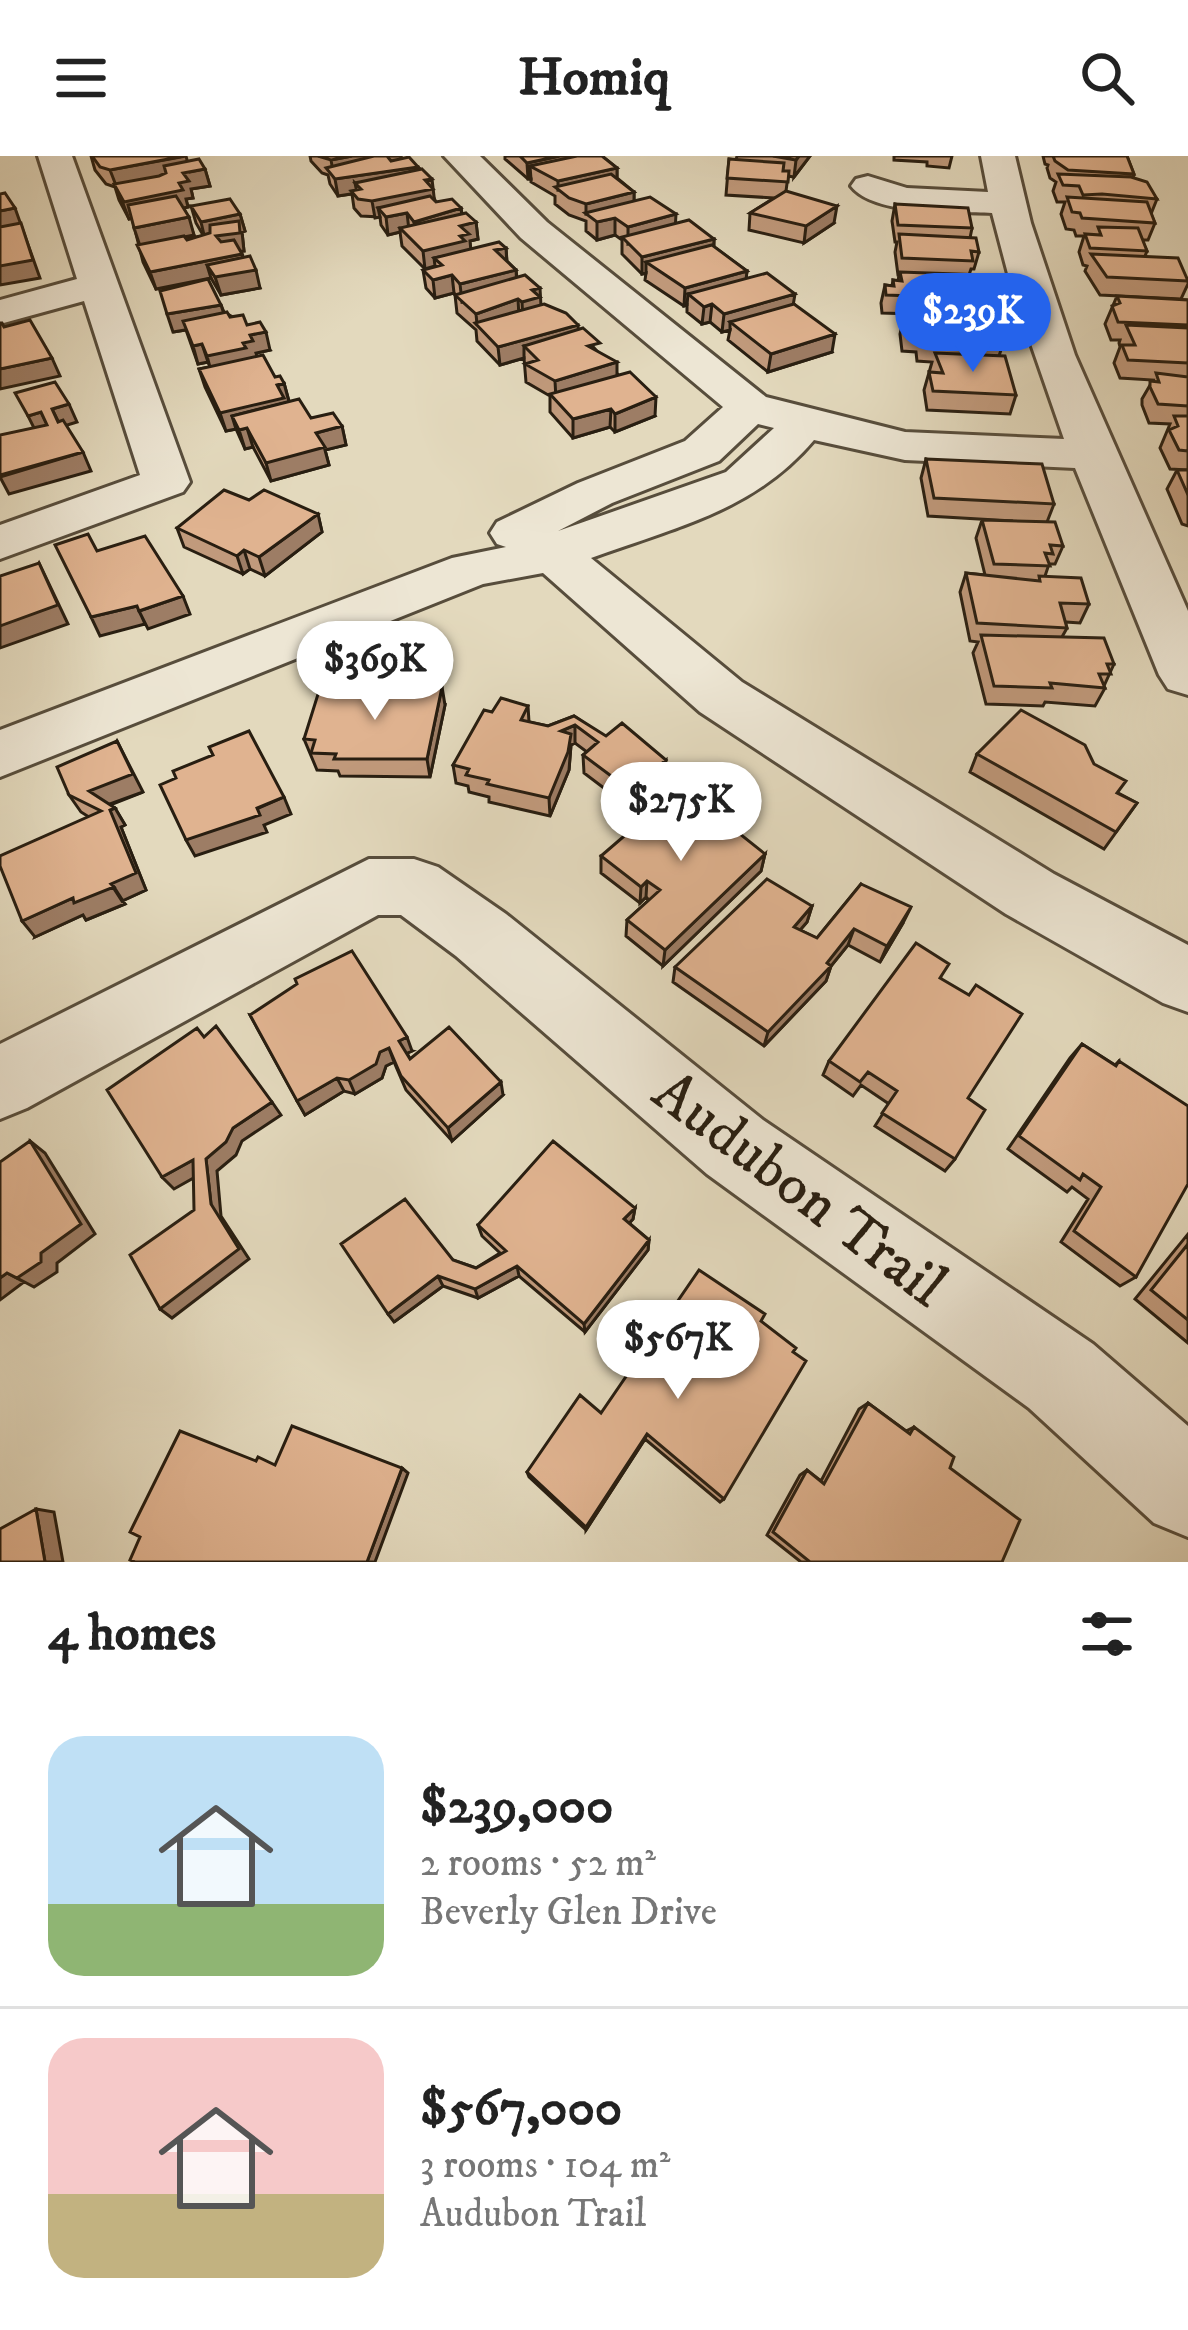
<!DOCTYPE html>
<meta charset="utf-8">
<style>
:root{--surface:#fff;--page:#f2f2f2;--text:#222;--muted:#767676;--line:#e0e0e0;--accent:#2563eb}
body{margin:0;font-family:"IM FELL DW Pica",serif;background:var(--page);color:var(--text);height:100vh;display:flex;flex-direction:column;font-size:45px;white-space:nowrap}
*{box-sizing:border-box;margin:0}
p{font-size:39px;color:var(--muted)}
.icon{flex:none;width:66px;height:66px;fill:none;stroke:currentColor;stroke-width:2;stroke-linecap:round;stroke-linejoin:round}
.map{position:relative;height:1406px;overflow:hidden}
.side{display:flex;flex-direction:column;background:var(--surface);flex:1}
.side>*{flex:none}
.price{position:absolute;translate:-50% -102px;padding:0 27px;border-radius:42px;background:#fff;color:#222;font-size:39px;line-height:78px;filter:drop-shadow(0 3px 6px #0008)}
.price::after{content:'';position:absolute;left:50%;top:72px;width:36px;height:27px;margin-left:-18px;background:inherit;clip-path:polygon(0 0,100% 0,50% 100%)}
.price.active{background:var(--accent);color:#fff}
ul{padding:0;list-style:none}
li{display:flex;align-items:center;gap:36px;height:300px;padding:0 48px}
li+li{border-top:3px solid var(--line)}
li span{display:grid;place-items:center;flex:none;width:336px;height:240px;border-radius:36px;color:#555}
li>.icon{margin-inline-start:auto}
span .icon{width:144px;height:144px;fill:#fffc;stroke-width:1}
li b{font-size:51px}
h2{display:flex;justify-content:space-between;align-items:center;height:144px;padding:0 48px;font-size:51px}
header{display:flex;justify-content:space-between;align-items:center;height:156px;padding:0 48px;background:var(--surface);font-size:54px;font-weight:800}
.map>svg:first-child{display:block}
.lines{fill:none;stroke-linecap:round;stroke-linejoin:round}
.minor-casing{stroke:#574d3c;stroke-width:6}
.minor{fill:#ede6d4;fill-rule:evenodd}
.wall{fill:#c19a7c;stroke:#281e11;stroke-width:3}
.shaded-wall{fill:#9d7d65;stroke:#281e11;stroke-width:3}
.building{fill:#e0b390;stroke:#281e11;stroke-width:3}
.labels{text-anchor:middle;stroke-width:12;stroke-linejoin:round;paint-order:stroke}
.near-street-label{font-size:60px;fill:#281e11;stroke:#ede6d4}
</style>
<header><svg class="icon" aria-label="menu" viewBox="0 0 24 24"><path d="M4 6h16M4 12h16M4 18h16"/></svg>Homiq<svg class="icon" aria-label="search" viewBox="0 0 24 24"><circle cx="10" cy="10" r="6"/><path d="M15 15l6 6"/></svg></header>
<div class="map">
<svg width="1188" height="1406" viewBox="0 0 1188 1406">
<rect width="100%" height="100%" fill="#e3d9bd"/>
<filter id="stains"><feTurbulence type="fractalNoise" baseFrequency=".00167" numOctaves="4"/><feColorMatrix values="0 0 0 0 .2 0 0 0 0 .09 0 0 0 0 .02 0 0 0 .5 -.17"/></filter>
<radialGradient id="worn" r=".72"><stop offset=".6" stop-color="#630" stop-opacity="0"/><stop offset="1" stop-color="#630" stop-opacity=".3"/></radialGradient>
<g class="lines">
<defs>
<path id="minor" d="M38 0H72L190 326 183 336 0 403V369L140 319 84 145 0 168V144L77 123Z
M444 0H480L547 66 766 241 905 276 1064 283 1012 133 992 57C956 55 874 60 851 30L856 23 868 20 907 32 988 36 981 0H1015L1031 67 1075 199 1188 455V539L1168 533 1159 519 1075 312 905 304 814 284C754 355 676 371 591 402L742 526 1054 718 1188 789V856L1163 847 1006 758 700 556 543 417 483 428 0 621V574L452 402 506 391 497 388 490 377 497 366 578 327 685 285 723 251 521 82ZM758 268 774 272 726 316 558 375 612 347 719 305Z
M369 703H414L438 711 506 758 763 964 1093 1188 1188 1270V1381L1154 1367 1029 1252 707 1018 456 800 401 759H378L27 952 0 963V888Z"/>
</defs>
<use href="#minor" class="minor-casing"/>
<use href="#minor" class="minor"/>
</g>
<path class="wall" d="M91 0 187 5 205 13 210 30 191 33 193 42 186 43 188 51 184 52 194 79 185 81 187 84 203 79 196 67 191 50 240 58 245 75 242 76 244 95H240L260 132 221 139 211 122 156 133 143 106 132 62 129 63 119 44 115 31 106 28 95 14Z
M310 0H401V3L418 11 436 46 461 52 462 58 476 66 478 83 470 85V93L506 92 507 105 516 114 517 122 541 149 578 174 655 260 615 276 610 271 573 282 550 256V240L526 226 524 202 500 209 477 185 476 174 457 157 455 139 454 137 435 142 426 132 423 114 425 113 402 90 400 76 388 79 381 69 380 61 361 60 354 52 352 38 338 40 330 28 328 19 322 17 311 5Z
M505 0H602L617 12V22L634 36V45L675 68 714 83V91L747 115 746 122 794 148 832 196 768 216 728 184 730 174 722 176 710 166 702 168 687 156V149L684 150 645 124 646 117 642 118 622 98V84L615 79 597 84 586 75V65L569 59 555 48V40L531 26V23H528L505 3Z
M737 0H810L794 21 788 20 786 35 834 67 804 87 749 74 750 57 774 42 726 39 729 3 736 4Z
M894 0H952L949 12 927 10V6L894 4Z
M1043 0H1127L1134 18 1133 22 1157 43 1151 58 1155 67 1148 84H1142L1147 95 1145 100 1188 123V128L1181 143 1100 139 1085 115 1087 110 1083 109 1079 96 1084 80H1076L1074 74 1066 73 1061 58 1065 46H1057L1053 35 1056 26 1050 22 1047 12 1048 9 1045 8Z
M895 48 972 72 970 82 979 96 974 113H971L969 119 987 132 982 150 964 149 963 154 1002 191 999 200 1016 239 1010 258 927 254 924 234 932 206 917 205 916 196 902 195 900 178 904 160 914 161V158L882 157 881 147 885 129 892 130 893 124 898 125 899 119H898L895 96 897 86H895L892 65Z
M1117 140 1188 144V314L1170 313 1160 292 1170 268 1149 267 1142 249V243L1153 224 1120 222 1114 207 1120 191 1119 187 1120 184H1111L1105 168Z
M221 149 224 156 247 169 270 194 256 197 257 200 275 221 284 227 289 245 311 262 342 270 346 289 325 294 329 309 271 325 253 291 245 293 236 273 226 275 205 231 199 213 210 211 208 206 198 208 186 174 173 176Z
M926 303 1054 348 1047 366 1063 390 1055 408H1049L1045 420 1089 448 1080 467 1065 466 1067 472 1062 481 1114 508 1104 530 1105 532 1095 550 1045 546 1043 550 986 548 973 497 978 486 970 485 960 436 966 417 985 419 976 382 982 364 1013 365 928 360 921 322Z
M1177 314H1188V370L1182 368 1167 333Z
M318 358 322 376 265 420 250 413 243 418 184 391 177 372Z
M445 549 430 621 340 620 338 615 317 614 304 583Z
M528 550 529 566 548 570 574 560 665 622 629 651 584 617 583 599 587 596 575 587 571 589 569 614 550 660 489 646V641L469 636 468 630 456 627 453 609 492 556Z
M977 598 1118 637 1137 647 1104 693 970 616Z
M143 636 110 649 115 652 125 669 121 671 146 734 122 745 125 748 86 764 83 759 35 781 89 661 81 656 69 639Z
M765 698 761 715 663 810 626 780 627 764 649 744 646 741 640 747 601 717V700Z
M861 728 903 767 880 806 848 789 831 810 826 825 764 890 673 826 675 811 812 750 807 766 800 774 817 782Z
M941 822 968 942 955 1003 945 1015 875 970 889 948 861 929 853 940 823 919 829 905Z
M250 859 412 895 407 897 410 903 503 939 452 985 406 934 394 906 386 910 382 922 355 938 344 935 305 959Z
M1082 888 1115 909 1119 905 1136 1121 1120 1130 1061 1086 1088 1043 1072 1031 1067 1036 1008 993 1070 902Z
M635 1052 633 1063 629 1067 649 1084 648 1094 585 1176 519 1120 478 1142 443 1130 394 1166 453 1104 476 1112 500 1097 482 1080 478 1069Z
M1188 1078V1187L1135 1143Z
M761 1165 724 1343 720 1346 645 1283 586 1374 529 1321 527 1316 601 1257Z
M868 1247 906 1275 914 1271 950 1312 1002 1406H801L767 1379 800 1319 807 1314 821 1325 859 1253Z"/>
<path class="shaded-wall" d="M186 0 190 16 205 13 210 30 191 33 193 42 186 43 188 51 129 63 110 14Z
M352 0H401V7L334 21 331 4Z
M560 0H586L530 10 531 23H528L527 7Z
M799 0H810L794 21 796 4Z
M418 11 420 28 361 33 355 27 357 37 338 40 335 23Z
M617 12V29L558 34V25Z
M432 23 435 49 378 52 380 61 375 62 372 45Z
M634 36V53L586 58V48Z
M837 50 834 67 804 87 806 70Z
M15 52 40 122 0 129V55Z
M461 52 463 69 476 66 478 83 470 85 471 95 434 102 435 110 425 113 423 95 416 83 414 66Z
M407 57 409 74 400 72V76L388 79 386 61Z
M240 58 245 75 242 76 244 95 221 97 205 83 201 66Z
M676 58 675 75 628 88V71Z
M189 61 194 79 140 90 134 72Z
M615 62V79L597 84V66Z
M714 83 713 100 646 106V117L642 118V101Z
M506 92 507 109 495 94Z
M242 98 246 115 256 114 260 132 221 139 215 121 207 109 211 122 156 133 150 116Z
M516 114 517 132 462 146 460 128Z
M747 115 745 133 688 138 687 149 684 150 685 132Z
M452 119 454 137 435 142 433 124Z
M540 132 541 150 523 164 522 146 532 134Z
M795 138 792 156 730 166V174L722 176 724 158Z
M518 143 519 161 477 168 476 158Z
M712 148 710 166 702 168 704 151Z
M221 149 227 167 173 176 167 158Z
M578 169 579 187 524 190V202L500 209 498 191Z
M266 176 270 194 256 197 258 203 212 219 207 200 243 187 250 179Z
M835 178 832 196 768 216 771 198Z
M202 188 208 206 198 208 193 190Z
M52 202 60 220 0 233V213Z
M617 206V224L556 243 555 225Z
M284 227 289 246 232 260 236 273 226 275 220 257Z
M656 241 655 260 615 276V258Z
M69 248 77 266 61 271 52 253Z
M611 253 610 271 573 282V263Z
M41 256 50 274 37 278 28 260Z
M342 270 346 289 325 294 329 309 271 325 266 307 316 277Z
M247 272 253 291 245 293 239 274Z
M83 296 91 315 9 338 0 321Z
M318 358 322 376 265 420 259 401Z
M244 394 250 413 243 418 237 400Z
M39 407 68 468 0 492V470Z
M183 440 190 458 148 473 139 455Z
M137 450 145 468 100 480 91 461Z
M442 531 445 549 430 621 427 603Z
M575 569V587L571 589 569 614 550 660 549 642 561 575Z
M117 585 143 636 99 652 89 635Z
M666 604 665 622 629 651 630 634Z
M284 641 291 658 264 669 267 676 195 700 186 684Z
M115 652 125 669 121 671 146 734 122 745 111 728 110 654Z
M765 698 761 715 663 810 665 794Z
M647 725 646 741 640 747 641 731Z
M114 731 125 748 86 764 83 759 35 781 22 765 73 742Z
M812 750 807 766 789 787 794 771Z
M911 751 903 767 880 806 887 790Z
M854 773 848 789 831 810 826 825 764 890 768 876Z
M407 881 412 895 403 899 399 885Z
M389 892 394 906 386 910 382 922 355 938 349 924 380 896Z
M337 922 344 935 305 959 297 945Z
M501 926 503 939 452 985 448 972Z
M272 946 281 959 242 985 236 999 217 1015 221 1060 249 1103 172 1162 160 1153 211 1048 206 1003 233 972Z
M30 985 45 997 95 1078 57 1107V1116L34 1131 17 1122Z
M193 1004 204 1016 174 1033 162 1021Z
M635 1052 633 1063 623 1074 624 1063Z
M649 1084 648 1094 585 1176 584 1168Z
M517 1110 519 1120 478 1142 475 1133Z
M7 1117 24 1126 0 1144V1122Z
M438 1120 443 1130 394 1166 388 1158Z
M647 1278 645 1283 586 1374V1371Z
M402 1312 408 1317 375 1406H367Z
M36 1353 54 1356 63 1406H45Z"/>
<path class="building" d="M92 0H184L110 14 100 11Z
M318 0H352L331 4Z
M374 0H387L391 5 409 1 418 11 335 23 326 12Z
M520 0H559L527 7Z
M577 0H602L617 12 558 25 530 10Z
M773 0H799L796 4Z
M1053 0H1127L1134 18 1068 14 1055 5Z
M199 3 205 13 183 17 189 25 179 27 183 34 124 46 114 28 159 20 166 17 164 10Z
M729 3 784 7 783 15H789L788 26 727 22Z
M422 13 432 23 425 24 433 33 372 45 358 43 351 35 361 33 355 27Z
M611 18 634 36 586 48 569 42 555 31Z
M1058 18 1131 21 1147 26 1157 43 1102 38 1083 39 1079 30 1063 29Z
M786 35 837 50 806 70 750 57Z
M5 37 15 52 0 55V38Z
M176 40 189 61 134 72 128 49Z
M430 40 436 46 452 43 461 52 414 66 407 57 386 61 378 52Z
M650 41 676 58 628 71 615 62 597 66 585 57Z
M1067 41 1147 46 1155 67 1082 62 1080 57 1072 56Z
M230 43 240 58 201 66 191 50Z
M895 48 968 52 972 72 898 69Z
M466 57 476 66 460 70 469 78 460 80 465 85 423 95 400 72Z
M689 64 714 83 642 101 622 81Z
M239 65 240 77 216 80 221 86 234 84 242 98 150 116 137 89 184 80 187 84 210 77V69Z
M21 67 33 104 0 110V71Z
M1098 71 1138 72 1147 95 1090 92 1085 78 1101 79Z
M899 78 976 82 979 96 971 95 973 105 902 102Z
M499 86 506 92 495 94 516 114 460 128 452 119 433 124 423 114 442 109 434 102Z
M712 89 747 115 685 132 646 106Z
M1091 98 1178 102 1188 125 1107 121Z
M250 100 256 114 215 121 207 109Z
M900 116 984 119 987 132 963 131 966 142 886 139 885 129 894 130 893 124 902 125Z
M767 117 795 138 724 158 712 148 704 151 688 138Z
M525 119 540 132 532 134 540 141 522 146 518 143 476 158 455 139Z
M208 123 221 149 167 158 160 135Z
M1117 140 1188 144V169L1118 166 1112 150 1120 147Z
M544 148 566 157 578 169 498 191 475 167Z
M794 148 835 178 771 198 730 166Z
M916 152 993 156 1002 191 922 187 921 178 907 177 904 160 918 161Z
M227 156 230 161 243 159 247 169 260 166 266 176 250 179 253 185 243 187 246 192 207 200 202 188 193 190 183 165Z
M30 164 52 202 0 213V167H2L4 171Z
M1126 169 1188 172V207L1128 204 1122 189H1135Z
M583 172 600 187 588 190 617 206 555 225 525 208 538 204 524 190Z
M935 197 1005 200 1016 239 933 235 929 216 943 217Z
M263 199 275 221 280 220 284 227 277 229 284 242 220 257 199 213Z
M630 216 656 241 615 258 611 253 573 263 550 238Z
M1156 217 1188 221V250L1158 248 1150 231V225L1159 226Z
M55 226 69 248 52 253 58 266 63 264 83 296 0 319V279L47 269 41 256 28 260 15 237Z
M299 243 311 262 333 257 342 270 316 277 325 291 266 307 247 272 239 274 232 260Z
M1174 260H1188V295L1179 294 1169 274 1178 270Z
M926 303 1042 308 1054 348 934 342Z
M1177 314H1188V339Z
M224 334 249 344 264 334 318 358 259 401 244 394 237 400 177 372Z
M982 364 1055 366 1063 390 1050 389 1053 398 1045 397 1050 410 994 408Z
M88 378 97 395 145 380 183 440 139 455 137 450 91 461 55 389Z
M39 407 58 449 0 470V420Z
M966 417 1040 425 1039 420 1081 422 1089 448 1060 447 1067 472 977 467Z
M981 479 1104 482 1114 508H1107L1111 518H1099L1105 532 1050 527 1052 532 994 530Z
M382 528 442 531 427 603H334L336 598 311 597 315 584 304 583 319 535 380 538Z
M501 542 528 550 521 564 548 570 574 560 606 580 622 567 666 604 630 634 583 599 598 586 575 569 561 575 571 578 568 596 549 642 487 628 489 624 466 619 469 613 453 609 484 554 492 556Z
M1021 554 1085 589 1094 608 1126 625 1117 637 1137 647 1116 676 977 598Z
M249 575 284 641 257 652 260 659 186 684 160 629 176 622 173 615 213 599 209 591Z
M117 585 133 618 89 635 115 652 110 654 136 717 111 728 114 731 74 747 73 742 22 765 0 710V700L101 655 69 639 57 611Z
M681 631 765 698 665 794 627 764 660 734 647 725 641 731 601 700Z
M767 723 812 750 794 771 817 782 861 728 911 751 887 790 854 773 827 807 831 810 768 876 675 811Z
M916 787 949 808 940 822 969 839 976 829 1022 858 968 942 985 954 955 1003 882 957 897 935 868 916 860 926 829 905Z
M352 795 407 881 399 885 410 903 449 871 501 926 448 972 401 920 389 892 380 896 376 908 349 924 337 922 297 945 250 859 297 828 295 823Z
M216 870 272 946 233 972 226 986 206 1003 211 1048 239 1093 160 1153 130 1099 194 1054 193 1004 162 1021 107 934 197 872 204 881Z
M1082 888 1116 910 1119 905 1188 950V1028L1136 1121 1074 1075 1101 1031 1083 1018 1080 1024 1019 980Z
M30 985 81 1068 41 1097V1106L17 1122 7 1117 0 1122V1006Z
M553 985 635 1052 624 1063 649 1084 584 1168 517 1110 475 1133 438 1120 388 1158 341 1088 405 1043 453 1104 476 1112 506 1095 478 1069Z
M1188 1088V1164L1151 1134Z
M699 1114 765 1158 761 1165 796 1192 793 1196 806 1205 724 1343 647 1278 586 1371 527 1316 580 1239 601 1257Z
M868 1247 910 1278 914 1271 954 1301 950 1312 1020 1364 1002 1406H810L773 1376 807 1314 824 1328Z
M292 1270 402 1312 367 1406H135L130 1404 140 1381 130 1376 180 1275 256 1305 258 1301 275 1309Z
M36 1353 45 1406H0V1373Z"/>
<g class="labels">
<g class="near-street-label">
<text transform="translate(801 1031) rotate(37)" y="21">Audubon Trail</text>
</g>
</g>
<rect width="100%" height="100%" filter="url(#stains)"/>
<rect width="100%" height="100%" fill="url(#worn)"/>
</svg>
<b class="price active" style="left:973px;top:219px">$239K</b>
<b class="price" style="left:375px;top:567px">$369K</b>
<b class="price" style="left:681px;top:708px">$275K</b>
<b class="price" style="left:678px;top:1246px">$567K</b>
</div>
<section class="side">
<h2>4 homes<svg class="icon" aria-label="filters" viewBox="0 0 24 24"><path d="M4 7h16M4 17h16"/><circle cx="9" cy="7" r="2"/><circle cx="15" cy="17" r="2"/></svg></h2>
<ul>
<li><span style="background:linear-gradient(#bfe0f5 70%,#8fb573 0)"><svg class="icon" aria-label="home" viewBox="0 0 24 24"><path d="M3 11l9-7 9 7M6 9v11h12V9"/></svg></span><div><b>$239,000</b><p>2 rooms · 52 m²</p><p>Beverly Glen Drive</p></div></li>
<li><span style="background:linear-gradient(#f6c9c9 65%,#c2b280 0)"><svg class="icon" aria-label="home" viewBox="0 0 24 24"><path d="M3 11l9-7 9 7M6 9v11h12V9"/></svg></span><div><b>$567,000</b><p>3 rooms · 104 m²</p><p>Audubon Trail</p></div></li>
</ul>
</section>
